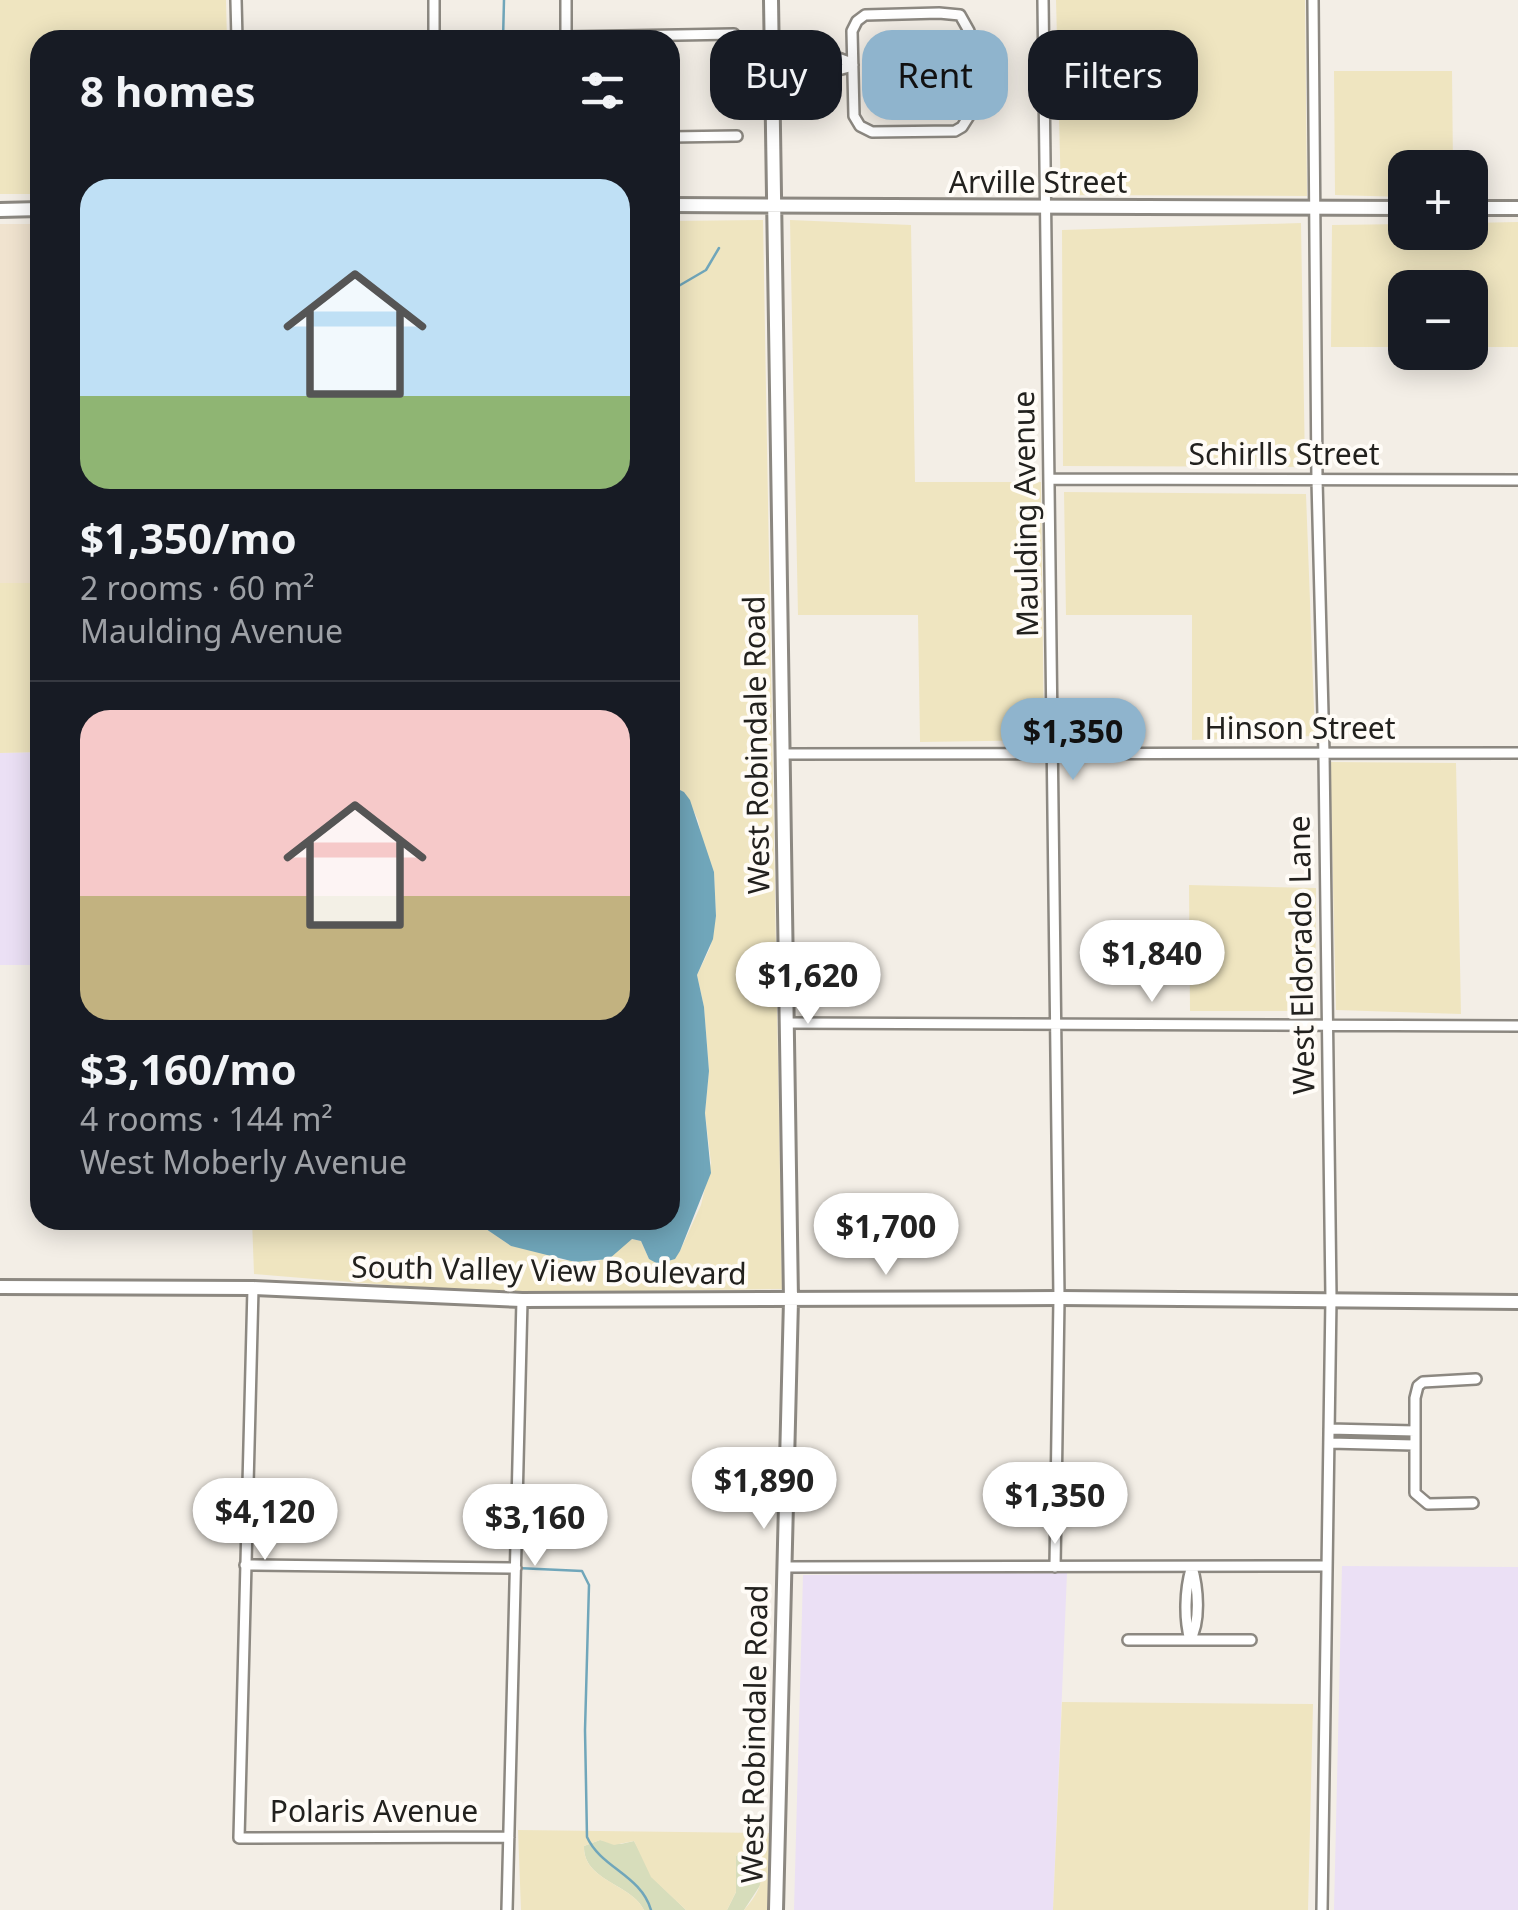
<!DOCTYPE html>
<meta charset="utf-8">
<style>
:root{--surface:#171b24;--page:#20242c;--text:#f1f3f6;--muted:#9ea1a6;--line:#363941;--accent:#8fb4cd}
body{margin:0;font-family:"Noto Sans",sans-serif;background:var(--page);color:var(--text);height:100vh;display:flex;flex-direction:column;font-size:38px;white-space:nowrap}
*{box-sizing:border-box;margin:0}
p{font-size:32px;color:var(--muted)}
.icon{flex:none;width:55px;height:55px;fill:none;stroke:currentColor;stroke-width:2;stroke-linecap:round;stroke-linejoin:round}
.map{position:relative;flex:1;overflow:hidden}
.drawer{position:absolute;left:30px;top:30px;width:650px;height:1200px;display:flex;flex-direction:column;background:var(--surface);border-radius:30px;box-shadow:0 5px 25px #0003}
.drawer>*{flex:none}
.hud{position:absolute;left:710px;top:30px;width:658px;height:90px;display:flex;gap:20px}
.buttons{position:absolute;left:1388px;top:150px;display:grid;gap:20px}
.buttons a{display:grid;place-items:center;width:100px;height:100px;border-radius:20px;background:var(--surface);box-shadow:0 5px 25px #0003;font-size:50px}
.price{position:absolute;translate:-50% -85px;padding:0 22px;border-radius:35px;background:#fff;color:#222;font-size:32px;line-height:65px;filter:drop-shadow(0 2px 5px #0008)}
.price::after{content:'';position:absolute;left:50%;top:60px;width:30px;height:22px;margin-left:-15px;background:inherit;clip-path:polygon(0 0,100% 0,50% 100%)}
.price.active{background:var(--accent);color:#111}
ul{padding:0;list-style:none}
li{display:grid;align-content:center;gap:20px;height:530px;padding:0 50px}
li+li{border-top:2px solid var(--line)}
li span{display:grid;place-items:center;height:310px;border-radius:30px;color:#555}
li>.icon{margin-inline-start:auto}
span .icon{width:180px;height:180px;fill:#fffc;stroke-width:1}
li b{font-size:42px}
h2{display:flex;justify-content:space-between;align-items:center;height:120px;padding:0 50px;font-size:42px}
.pill{padding:0 35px;border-radius:30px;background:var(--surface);box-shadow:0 5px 25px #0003;font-size:35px;line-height:90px}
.pill.active{background:var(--accent);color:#111}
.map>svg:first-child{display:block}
.industrial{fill:#ebe0f5}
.education{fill:#f0e3cf}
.green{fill:#d7ddbb}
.sand{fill:#efe5c0}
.water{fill:#70a6ba}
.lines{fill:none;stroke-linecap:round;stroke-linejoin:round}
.stream{stroke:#70a6ba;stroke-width:2.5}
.street-casing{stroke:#8c8881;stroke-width:14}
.secondary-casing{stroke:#8c8881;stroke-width:18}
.street{stroke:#fff;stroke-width:9}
.secondary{stroke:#fff;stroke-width:12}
.labels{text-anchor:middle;stroke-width:8;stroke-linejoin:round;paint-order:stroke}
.street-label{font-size:30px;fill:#22211e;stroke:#fffcf7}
</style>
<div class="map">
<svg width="1518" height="1910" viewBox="0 0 1518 1910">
<rect width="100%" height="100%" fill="#f3eee6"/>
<path class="industrial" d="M40 752V965H0V753Z
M1342 1566 1518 1567V1910H1334Z
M1067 1573 1053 1910H794L803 1575Z"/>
<path class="education" d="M0 224H40V583H0Z"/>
<path class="green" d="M600 1840 621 1844 634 1841 657 1882 686 1910H644C632 1884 583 1881 584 1846Z
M741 1851 746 1856 743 1870 755 1874 760 1870 761 1884 744 1910H727L736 1892V1856Z"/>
<path class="sand" d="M0 0H226L227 40H40V194H0Z
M1056 0H1305L1307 196 1061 195Z
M1334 71H1452L1453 167 1405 168V197L1335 195Z
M763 220 782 1289 484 1293 254 1274 252 1220H443L457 1229H486L511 1246 541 1251 560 1260 598 1262 631 1239 641 1241 649 1259 667 1264 680 1251 701 1205 711 1163 705 1113 709 1071 704 1007 697 975 710 948 716 916 714 872 703 843 698 820 685 793 670 785V221Z
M790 220 911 225 915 482H1041L1044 740 920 742 918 615H798Z
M1518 222V347H1470V288H1405V347H1331L1332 225 1405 224V232H1470V223Z
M1301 223 1305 467 1063 466 1062 230Z
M1064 492 1306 494 1315 736 1192 740V615H1066Z
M0 583H40V752L0 753Z
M1330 762 1456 763 1461 1014 1336 1010Z
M1189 885 1316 888 1315 1011H1190Z
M1062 1702 1313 1704 1308 1910H1053Z
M518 1830 771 1833 769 1910H744C754 1898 764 1886 760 1870L751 1880 745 1877 746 1856 741 1852 736 1856V1892L727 1910H686L651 1877 634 1841 614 1845 600 1840 584 1846C583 1881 632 1884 644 1910H521Z"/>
<path class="water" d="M670 785 684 792 690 800 714 872 716 916 713 939 697 975 704 1007 709 1071 705 1113 711 1173 680 1251 675 1259 658 1264 649 1259 641 1241 632 1239 609 1259 575 1262 511 1246 486 1229H457L443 1220H670Z"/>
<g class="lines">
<path class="stream" d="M503 40 504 0
M670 291 706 270 719 248
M517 1568 582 1571 589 1585 585 1730 587 1837C601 1868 641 1875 651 1910"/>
<defs>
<path id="street" d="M236 0 237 40
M434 0V40
M566 0V40
M1043 0 1059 1298 1055 1567
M1313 0 1317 480 1324 754 1331 1298 1322 1910
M939 13 960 15 969 31V116L962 127 955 131 872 132 860 126 854 116 852 31 857 21 865 15Z
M566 37 734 34
M773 66C794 57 834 50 853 65
M773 66C796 72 831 76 853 65
M670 137 737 136
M1051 479 1518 480
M782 754 1518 753
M786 1023 1518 1026
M253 1288 239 1838 509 1837
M1329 1429 1415 1431
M1329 1443 1414 1445
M1473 1503 1428 1504 1415 1493V1398L1418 1386 1423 1382 1476 1379
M245 1565 516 1568
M784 1567 1327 1566
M1128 1640H1251
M1190 1640C1201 1622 1198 1587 1192 1567
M1190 1640C1184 1619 1185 1590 1191 1569
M507 1910 522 1300"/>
<path id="secondary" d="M771 0 791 1300 776 1910
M670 205 1405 208
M1470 208H1518
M0 210 40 209
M0 1287 253 1288 522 1300 1059 1298 1518 1302"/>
</defs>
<use href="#street" class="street-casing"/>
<use href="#secondary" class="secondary-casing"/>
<use href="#street" class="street"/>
<use href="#secondary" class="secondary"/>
</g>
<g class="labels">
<g class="street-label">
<text x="1038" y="193">Arville Street</text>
<text x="1284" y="465">Schirlls Street</text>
<text transform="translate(1026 514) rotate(-91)" y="10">Maulding Avenue</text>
<text x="1300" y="739">Hinson Street</text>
<text transform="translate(757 745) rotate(-91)" y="10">West Robindale Road</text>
<text transform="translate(1302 955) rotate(-91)" y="10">West Eldorado Lane</text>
<text transform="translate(549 1271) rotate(1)" y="10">South Valley View Boulevard</text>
<text transform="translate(755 1734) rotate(-89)" y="10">West Robindale Road</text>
<text x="374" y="1822">Polaris Avenue</text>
</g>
</g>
</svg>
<div class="buttons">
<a>+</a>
<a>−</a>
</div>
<b class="price active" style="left:1073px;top:783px">$1,350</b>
<b class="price" style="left:1152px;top:1005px">$1,840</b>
<b class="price" style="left:808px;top:1027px">$1,620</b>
<b class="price" style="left:886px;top:1278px">$1,700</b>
<b class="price" style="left:764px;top:1532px">$1,890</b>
<b class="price" style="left:1055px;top:1547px">$1,350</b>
<b class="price" style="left:265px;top:1563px">$4,120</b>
<b class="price" style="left:535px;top:1569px">$3,160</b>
<div class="hud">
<a class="pill">Buy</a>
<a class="pill active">Rent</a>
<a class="pill">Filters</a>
</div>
<section class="drawer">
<h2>8 homes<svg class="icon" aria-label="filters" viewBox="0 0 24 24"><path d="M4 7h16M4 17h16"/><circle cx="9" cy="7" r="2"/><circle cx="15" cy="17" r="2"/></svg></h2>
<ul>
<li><span style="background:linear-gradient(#bfe0f5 70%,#8fb573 0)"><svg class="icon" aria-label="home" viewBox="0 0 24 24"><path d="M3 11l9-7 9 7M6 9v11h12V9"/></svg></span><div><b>$1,350/mo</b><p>2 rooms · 60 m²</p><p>Maulding Avenue</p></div></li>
<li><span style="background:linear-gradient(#f6c9c9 60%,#c2b280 0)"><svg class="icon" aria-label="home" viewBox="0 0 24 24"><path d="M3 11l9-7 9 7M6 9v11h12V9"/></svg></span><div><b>$3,160/mo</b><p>4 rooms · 144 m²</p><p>West Moberly Avenue</p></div></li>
</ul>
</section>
</div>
